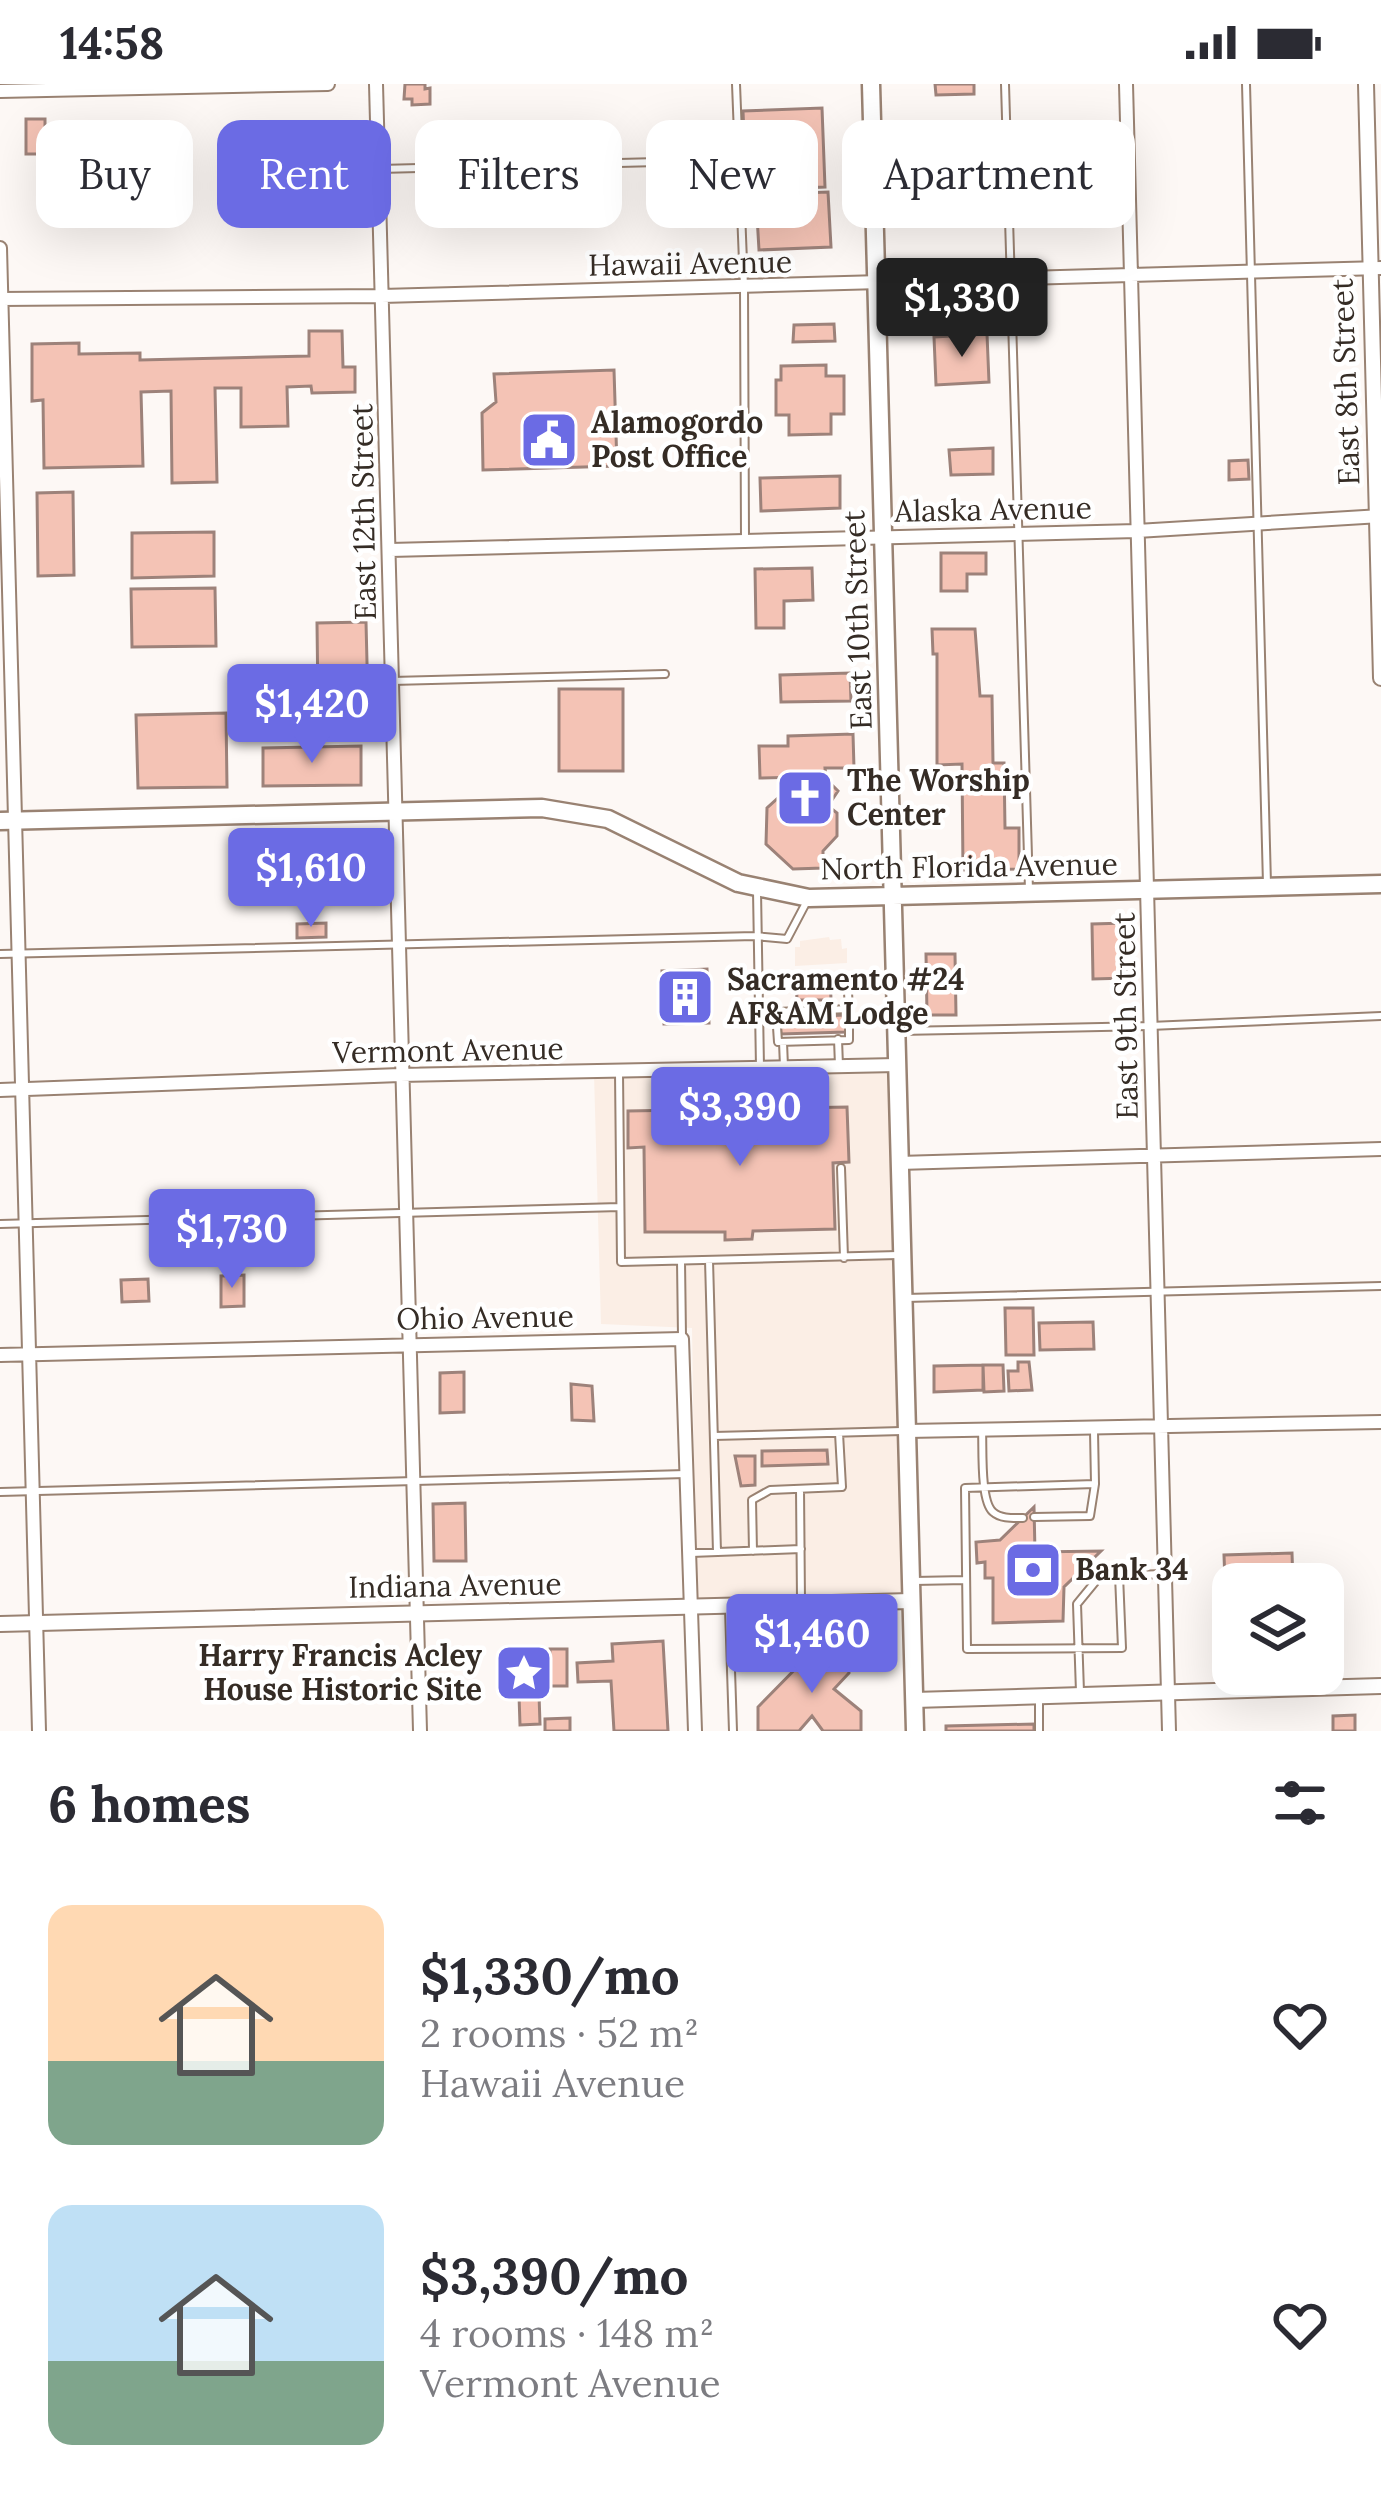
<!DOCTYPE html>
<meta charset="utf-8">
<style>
:root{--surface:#fff;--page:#f2f2f3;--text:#2b2b33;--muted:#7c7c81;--accent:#6b6be4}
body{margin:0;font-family:Lora,serif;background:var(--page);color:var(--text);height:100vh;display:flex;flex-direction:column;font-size:45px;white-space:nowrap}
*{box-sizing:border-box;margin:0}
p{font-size:39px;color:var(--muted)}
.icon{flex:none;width:66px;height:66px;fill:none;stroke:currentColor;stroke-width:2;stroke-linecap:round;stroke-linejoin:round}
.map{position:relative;height:1647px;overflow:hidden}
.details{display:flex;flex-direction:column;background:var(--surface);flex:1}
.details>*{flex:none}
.hud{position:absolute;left:36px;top:36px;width:1311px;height:108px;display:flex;gap:24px}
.buttons{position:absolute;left:1212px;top:1479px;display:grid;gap:24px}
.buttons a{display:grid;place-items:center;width:132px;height:132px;border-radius:24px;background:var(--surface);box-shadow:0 12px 48px #0002;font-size:60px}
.price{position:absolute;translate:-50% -102px;padding:0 27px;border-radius:12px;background:var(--accent);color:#fff;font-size:39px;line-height:78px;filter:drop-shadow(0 3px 6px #0008)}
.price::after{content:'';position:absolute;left:50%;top:72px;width:36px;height:27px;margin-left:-18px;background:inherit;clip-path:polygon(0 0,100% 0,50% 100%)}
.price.active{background:#222;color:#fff}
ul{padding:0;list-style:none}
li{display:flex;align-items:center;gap:36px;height:300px;padding:0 48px}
li span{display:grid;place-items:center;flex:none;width:336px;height:240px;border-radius:24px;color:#555}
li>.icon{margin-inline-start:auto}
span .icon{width:144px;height:144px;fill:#fffc;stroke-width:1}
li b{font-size:51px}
h2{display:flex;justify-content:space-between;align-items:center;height:144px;padding:0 48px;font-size:51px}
.chip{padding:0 42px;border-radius:24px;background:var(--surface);box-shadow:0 12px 48px #0002;font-size:42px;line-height:108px}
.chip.active{background:var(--accent);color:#fff}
.status{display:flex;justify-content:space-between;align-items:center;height:84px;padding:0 60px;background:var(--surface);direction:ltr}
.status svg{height:33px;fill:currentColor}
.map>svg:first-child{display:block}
.built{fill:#fbeee5}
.building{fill:#f4c3b5;stroke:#9d827a;stroke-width:3}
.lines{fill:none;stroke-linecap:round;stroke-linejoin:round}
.service-casing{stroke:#998272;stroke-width:10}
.minor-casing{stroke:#998272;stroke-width:16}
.tertiary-casing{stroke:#998272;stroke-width:18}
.secondary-casing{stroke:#998272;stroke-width:21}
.service{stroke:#fff;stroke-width:6}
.minor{stroke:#fff;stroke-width:12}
.tertiary{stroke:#fff;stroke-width:14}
.secondary{stroke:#fff;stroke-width:16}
.labels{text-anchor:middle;stroke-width:9;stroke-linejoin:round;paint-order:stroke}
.street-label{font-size:30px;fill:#352c25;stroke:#fff}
.poi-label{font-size:30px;font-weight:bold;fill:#352c25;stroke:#fff;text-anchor:start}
</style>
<div class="status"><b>14:58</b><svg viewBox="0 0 49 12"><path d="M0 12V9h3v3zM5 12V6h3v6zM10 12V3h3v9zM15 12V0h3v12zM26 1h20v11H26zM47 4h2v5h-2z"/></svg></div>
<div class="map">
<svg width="1381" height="1647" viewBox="0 0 1381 1647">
<rect width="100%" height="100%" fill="#fdf8f5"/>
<path class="built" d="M829 853 830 856 841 855 842 865 847 864V879L795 882V863H800V857Z
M892 985 905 1514 696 1519 692 1244 601 1240 594 990Z"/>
<path class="building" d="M405 0H425V5L430 4V20L412 21V15H404Z
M935 0H974V10L936 11Z
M822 24 825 103 746 106 743 27Z
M26 35H45V43L60 42 61 70H26Z
M828 108 831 163 759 166 757 132H748L747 111Z
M834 240 835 257 793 258 794 241Z
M309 247H342L343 283H355V308L312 309 311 302 287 303 288 342 241 343V304H215L217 398 172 399 171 307 141 308 143 382 44 384 43 316 32 317V260L79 259V270L140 269V276L309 272Z
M987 250 989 298 936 301 934 253Z
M826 281V292H844V330H831V350L789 351V331H776V296H781V282Z
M614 286 617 382 483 386 482 329 496 318 494 290Z
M993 364V390L951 391 949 366Z
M1248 376 1249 395 1229 396V377Z
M840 392V424L761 427 760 394Z
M73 408 74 491 38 492 37 409Z
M214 448V492L132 494V449Z
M941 469H986V490H967V507H941Z
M812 484 813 516 784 517V544H756L755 485Z
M215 504 216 562 132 563 131 505Z
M366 538 368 619 318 620 317 539Z
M932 545H975L980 612H992L993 679H1004L1005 744H1019V785L963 786 962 680 937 681V570H933Z
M850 589 851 617 781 618 780 591Z
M559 605H623V687H559Z
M226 629 227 703 138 704 136 631Z
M853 650 854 684H825L826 695 838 707 828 722 837 729V752L823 767V784L793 785 766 760 767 724 801 693 760 694 759 662H788V652Z
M361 662V701L263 702V664Z
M326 839V853L297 854V840Z
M1126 839 1127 894 1093 895 1092 840Z
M926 870H955L956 931H927Z
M707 885 709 939 664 940 662 887Z
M796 889H830L831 916H797Z
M845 931 846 948 781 950 780 934Z
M847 1023 849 1078 833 1079 835 1145 753 1147 752 1155 725 1156V1148H645L644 1063 628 1064V1027Z
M244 1191V1222L221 1223V1192Z
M148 1195 149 1217 122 1218 121 1196Z
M1005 1224H1033L1034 1271H1006Z
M1093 1238 1094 1265 1040 1266 1039 1239Z
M1018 1278H1029L1032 1306 1009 1307 1008 1287H1018Z
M983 1281V1306L934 1308V1282Z
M983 1281H1003L1004 1307 984 1308Z
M464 1288V1328L440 1329V1289Z
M571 1300 592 1302 594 1337 572 1336Z
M827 1366 828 1380 762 1382V1367Z
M735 1372H755V1401L741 1402Z
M465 1419 466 1477H434L433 1420Z
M1034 1423 1035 1468 1101 1467 1064 1503 1063 1537 993 1539V1494H985V1478L977 1479 976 1458 1000 1456Z
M1292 1469 1293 1500H1233V1525H1226L1224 1471Z
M663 1557 668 1647H614L611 1597 578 1598 577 1579 613 1577 612 1560Z
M847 1563 849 1589 834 1605 861 1627V1647H823L812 1632 799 1647H758V1623L816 1564Z
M550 1565H567V1602H549Z
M539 1610 540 1640 520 1641 519 1611Z
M1355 1631V1647H1333V1632Z
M570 1634V1647H545V1635Z
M1034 1640V1647H946V1642Z"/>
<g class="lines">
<defs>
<path id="service" d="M736 0 744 203 745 456
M1005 0 1029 806
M1246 0 1267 800
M379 85 739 76
M392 597 665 590
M757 807 760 983
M0 870 755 852 787 855 807 817
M847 892 849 925 776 928 778 958 849 956V937L892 935
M899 947 1150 942 1381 932
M838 955 839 982
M783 958 784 983
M619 989 621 1178 898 1171
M841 1084 844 1174
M0 1140 620 1123
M709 1176 717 1468
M681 1177 682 1252
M905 1214 1381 1202
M982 1346C983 1364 980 1417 993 1428 1001 1435 1013 1434 1023 1434
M714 1352 902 1347
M1095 1400 965 1404 967 1565 1122 1564 1119 1491
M800 1405 801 1516
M0 1408 686 1390
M1034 1433 1090 1432 1095 1400 1094 1347
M753 1467 752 1416 770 1406 842 1403 839 1349
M691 1469 801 1465
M914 1497 966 1496
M729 1525 733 1647
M1080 1608 1077 1520 1100 1492 1164 1490
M1039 1615V1647"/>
<path id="minor" d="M376 0 420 1647
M1126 0 1169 1647
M0 7 328 0
M0 164 39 1647
M0 215 382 212 1381 184
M390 466 1137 447 1381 432
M0 1006 400 991 897 981
M899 1079 1381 1065
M0 1271 682 1255 695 1647
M907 1347 1381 1338"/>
<path id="tertiary" d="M1366 0 1381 594
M0 1540 911 1517
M914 1616 1381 1602"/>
<path id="secondary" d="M871 0 915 1647
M0 737 542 724 608 735 738 799 809 814 1381 800"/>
</defs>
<use href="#service" class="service-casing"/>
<use href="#minor" class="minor-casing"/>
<use href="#tertiary" class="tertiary-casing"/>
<use href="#secondary" class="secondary-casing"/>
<use href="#service" class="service"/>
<use href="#minor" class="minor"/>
<use href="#tertiary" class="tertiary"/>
<use href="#secondary" class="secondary"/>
</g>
<defs>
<symbol id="civic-square" viewBox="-11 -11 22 22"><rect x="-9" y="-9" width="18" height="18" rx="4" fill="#6b6be4" stroke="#fff"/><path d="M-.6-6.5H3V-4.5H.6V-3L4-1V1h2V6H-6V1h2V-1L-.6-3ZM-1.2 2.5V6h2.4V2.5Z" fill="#fff"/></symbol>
<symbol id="church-square" viewBox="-11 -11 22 22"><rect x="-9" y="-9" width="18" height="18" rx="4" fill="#6b6be4" stroke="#fff"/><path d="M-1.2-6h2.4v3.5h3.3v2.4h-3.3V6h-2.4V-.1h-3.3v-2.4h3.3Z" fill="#fff"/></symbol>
<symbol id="building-square" viewBox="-11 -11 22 22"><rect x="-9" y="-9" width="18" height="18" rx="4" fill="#6b6be4" stroke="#fff"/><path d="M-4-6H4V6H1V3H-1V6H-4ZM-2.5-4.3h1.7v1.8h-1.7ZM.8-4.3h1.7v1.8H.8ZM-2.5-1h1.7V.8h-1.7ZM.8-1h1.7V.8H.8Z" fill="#fff"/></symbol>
<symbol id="bank-square" viewBox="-11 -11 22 22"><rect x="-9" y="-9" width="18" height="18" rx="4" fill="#6b6be4" stroke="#fff"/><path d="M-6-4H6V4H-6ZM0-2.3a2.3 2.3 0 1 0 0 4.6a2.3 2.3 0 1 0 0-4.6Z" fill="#fff"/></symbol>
<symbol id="sight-square" viewBox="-11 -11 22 22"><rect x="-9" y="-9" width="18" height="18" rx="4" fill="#6b6be4" stroke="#fff"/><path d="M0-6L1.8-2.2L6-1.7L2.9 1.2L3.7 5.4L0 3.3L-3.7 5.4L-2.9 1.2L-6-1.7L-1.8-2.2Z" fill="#fff"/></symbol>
</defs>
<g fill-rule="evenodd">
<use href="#civic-square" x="516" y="323" width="66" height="66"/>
<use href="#church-square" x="772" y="681" width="66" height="66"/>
<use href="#building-square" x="652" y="880" width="66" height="66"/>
<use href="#bank-square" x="1000" y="1453" width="66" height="66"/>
<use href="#sight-square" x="491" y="1556" width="66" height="66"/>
</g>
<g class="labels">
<g class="street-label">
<text transform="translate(690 180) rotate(-1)" y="10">Hawaii Avenue</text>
<text transform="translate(1346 298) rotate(-92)" y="10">East 8th Street</text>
<text transform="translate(993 426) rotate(-1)" y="10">Alaska Avenue</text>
<text transform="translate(364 428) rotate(-91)" y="10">East 12th Street</text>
<text transform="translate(858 536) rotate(-92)" y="10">East 10th Street</text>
<text transform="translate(969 783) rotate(-1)" y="10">North Florida Avenue</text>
<text transform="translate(1126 932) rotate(-91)" y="10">East 9th Street</text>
<text transform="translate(448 967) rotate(-1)" y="10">Vermont Avenue</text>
<text transform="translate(485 1234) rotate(-1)" y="10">Ohio Avenue</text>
<text transform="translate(455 1502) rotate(-1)" y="10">Indiana Avenue</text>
</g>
<g class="poi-label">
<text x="591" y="349">Alamogordo<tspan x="591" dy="34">Post Office</tspan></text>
<text x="847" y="707">The Worship<tspan x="847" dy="34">Center</tspan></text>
<text x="727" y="906">Sacramento #24<tspan x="727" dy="34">AF&amp;AM Lodge</tspan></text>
<text x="1075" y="1496">Bank 34</text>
<text x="482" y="1582" text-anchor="end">Harry Francis Acley<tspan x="482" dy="34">House Historic Site</tspan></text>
</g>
</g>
</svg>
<div class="buttons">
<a><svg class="icon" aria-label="layers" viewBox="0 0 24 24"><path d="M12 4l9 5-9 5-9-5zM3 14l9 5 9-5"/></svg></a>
</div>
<b class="price active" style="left:962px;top:276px">$1,330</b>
<b class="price" style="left:312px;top:682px">$1,420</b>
<b class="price" style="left:311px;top:846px">$1,610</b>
<b class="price" style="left:740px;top:1085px">$3,390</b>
<b class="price" style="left:232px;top:1207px">$1,730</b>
<b class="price" style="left:812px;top:1612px">$1,460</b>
<div class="hud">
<a class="chip">Buy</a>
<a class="chip active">Rent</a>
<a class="chip">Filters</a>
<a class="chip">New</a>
<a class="chip">Apartment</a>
</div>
</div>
<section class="details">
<h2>6 homes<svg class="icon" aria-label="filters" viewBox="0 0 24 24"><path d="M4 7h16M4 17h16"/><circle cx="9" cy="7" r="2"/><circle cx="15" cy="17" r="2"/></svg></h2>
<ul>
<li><span style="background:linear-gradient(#ffd9b3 65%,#7fa58c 0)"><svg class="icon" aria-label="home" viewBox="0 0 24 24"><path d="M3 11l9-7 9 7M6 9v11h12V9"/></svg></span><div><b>$1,330/mo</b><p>2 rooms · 52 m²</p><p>Hawaii Avenue</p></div><svg class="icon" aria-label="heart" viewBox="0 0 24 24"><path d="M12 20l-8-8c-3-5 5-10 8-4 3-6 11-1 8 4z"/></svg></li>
<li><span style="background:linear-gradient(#bfe0f5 65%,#7fa58c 0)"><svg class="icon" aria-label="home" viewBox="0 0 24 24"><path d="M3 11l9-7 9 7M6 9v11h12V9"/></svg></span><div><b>$3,390/mo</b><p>4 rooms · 148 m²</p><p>Vermont Avenue</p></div><svg class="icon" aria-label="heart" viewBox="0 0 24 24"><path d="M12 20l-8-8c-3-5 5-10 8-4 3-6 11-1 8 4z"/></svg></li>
</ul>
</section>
